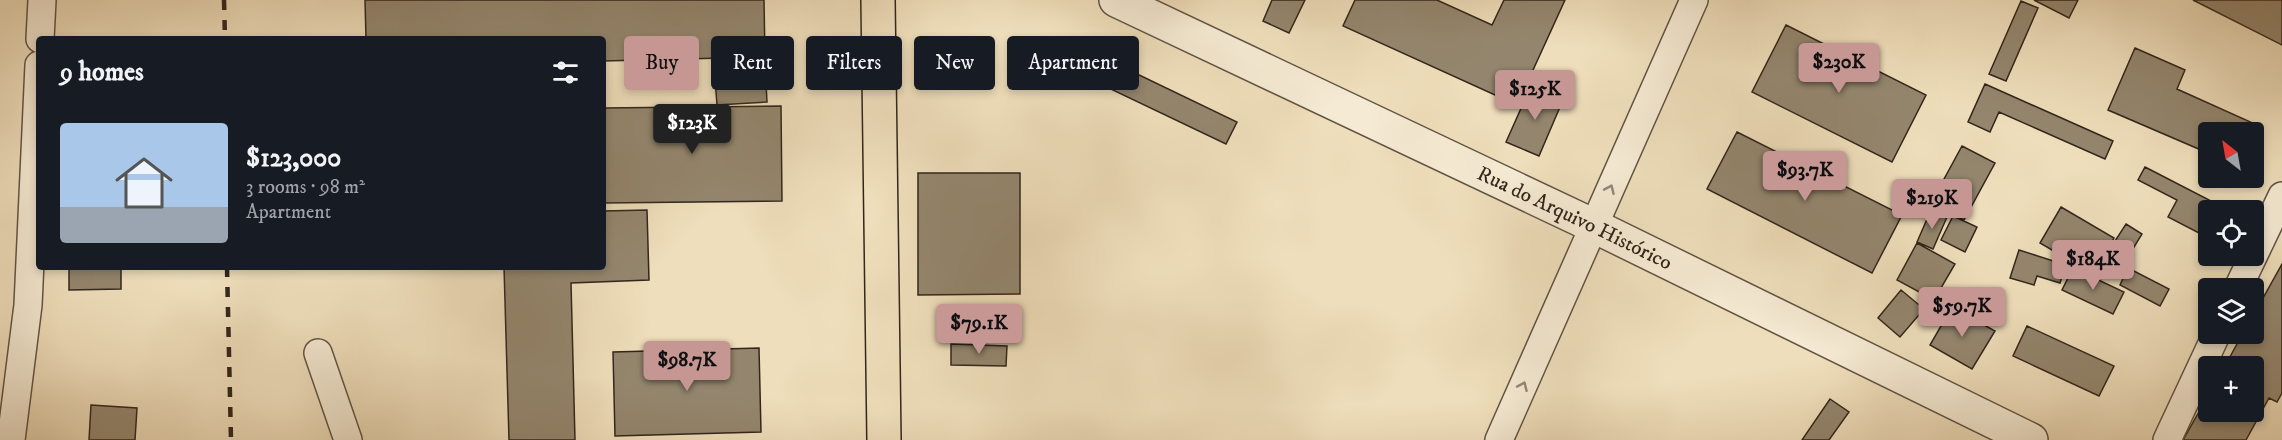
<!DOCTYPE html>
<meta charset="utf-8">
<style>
:root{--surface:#171b24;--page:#242831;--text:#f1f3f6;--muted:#9ea1a6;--line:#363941;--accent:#c59692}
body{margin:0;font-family:"IM FELL DW Pica",serif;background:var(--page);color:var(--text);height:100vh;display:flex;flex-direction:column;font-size:22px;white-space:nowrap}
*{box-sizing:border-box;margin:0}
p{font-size:20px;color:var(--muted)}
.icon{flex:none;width:33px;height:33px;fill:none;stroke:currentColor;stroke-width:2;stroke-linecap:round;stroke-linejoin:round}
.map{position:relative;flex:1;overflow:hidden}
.side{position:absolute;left:36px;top:36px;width:570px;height:234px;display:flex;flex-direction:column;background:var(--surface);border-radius:6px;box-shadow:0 3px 9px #0003}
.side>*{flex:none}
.top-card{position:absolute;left:624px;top:36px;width:570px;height:54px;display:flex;gap:12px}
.needle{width:39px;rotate:329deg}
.fabs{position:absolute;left:2198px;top:122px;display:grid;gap:12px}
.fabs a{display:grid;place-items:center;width:66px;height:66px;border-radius:6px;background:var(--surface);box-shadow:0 3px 9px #0003;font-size:30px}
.price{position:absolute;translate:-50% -51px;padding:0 14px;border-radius:6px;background:var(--accent);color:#111;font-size:20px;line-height:39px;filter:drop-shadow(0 2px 3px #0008)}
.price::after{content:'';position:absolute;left:50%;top:36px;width:18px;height:14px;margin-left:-9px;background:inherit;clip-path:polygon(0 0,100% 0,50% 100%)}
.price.selected{background:#222;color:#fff}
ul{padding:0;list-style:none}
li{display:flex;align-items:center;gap:18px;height:150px;padding:0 24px}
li+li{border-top:2px solid var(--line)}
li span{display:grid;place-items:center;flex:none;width:168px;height:120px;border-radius:6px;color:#555}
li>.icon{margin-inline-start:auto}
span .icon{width:72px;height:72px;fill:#fffc;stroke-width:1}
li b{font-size:26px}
h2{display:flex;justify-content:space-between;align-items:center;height:72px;padding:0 24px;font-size:26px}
.chip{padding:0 21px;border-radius:6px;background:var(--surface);box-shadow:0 3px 9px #0003;font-size:21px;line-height:54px}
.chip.selected{background:var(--accent);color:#111}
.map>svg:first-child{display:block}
.building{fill:#94866e;stroke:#32261b;stroke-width:1.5}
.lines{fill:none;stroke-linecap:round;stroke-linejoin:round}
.minor-casing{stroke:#615443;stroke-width:30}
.tertiary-casing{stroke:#615443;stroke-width:36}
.primary-casing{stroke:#32261b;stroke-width:36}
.minor{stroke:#f5ead3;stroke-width:27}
.tertiary{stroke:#f5ead3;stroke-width:33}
.primary{stroke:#efdebb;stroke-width:33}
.rail{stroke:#32261b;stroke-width:4.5;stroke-dasharray:10 10;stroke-linecap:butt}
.oneway{stroke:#948877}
.labels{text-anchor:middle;stroke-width:5;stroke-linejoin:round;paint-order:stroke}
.street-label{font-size:21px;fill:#32261b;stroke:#f5ead3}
</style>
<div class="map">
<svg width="2282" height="440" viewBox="0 0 2282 440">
<rect width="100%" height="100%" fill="#efdebb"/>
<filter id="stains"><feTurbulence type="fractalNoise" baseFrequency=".00333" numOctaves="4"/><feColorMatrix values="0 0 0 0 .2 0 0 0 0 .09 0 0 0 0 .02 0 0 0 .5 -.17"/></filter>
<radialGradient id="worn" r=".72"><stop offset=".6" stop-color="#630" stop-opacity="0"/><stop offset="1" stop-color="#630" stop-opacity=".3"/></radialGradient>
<path class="building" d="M365 0H764L765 57 603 61V39H366Z
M1272 0H1305L1289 33 1263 21Z
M1355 0H1437L1492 25 1504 0H1565L1517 105 1343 26Z
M2034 0H2078L2069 18Z
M2193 0H2282V45Z
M2021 1 2038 8 2006 81 1989 74Z
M1786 25 1926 95 1892 162 1752 92Z
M2135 48 2185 70 2177 89 2255 124 2251 132H2208V153L2108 110Z
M1108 60 1237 122 1226 144 1098 83Z
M765 63 767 102 717 105 714 66Z
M1985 84 2113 141 2105 159 1999 112 1990 132 1968 122Z
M1531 86 1563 100 1539 156 1506 142Z
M781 106 782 201 603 203V108Z
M1737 132 1902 215 1872 273 1707 189Z
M1962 146 1995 163 1964 220 1931 203Z
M2145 167 2215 203 2211 210H2208V216L2199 233 2168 217 2177 200 2138 180Z
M918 173H1020V294L918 295Z
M2061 207 2114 238 2093 274 2040 243Z
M647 210 649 280 571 283 575 440H509L504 267H603V211Z
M1931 210 1947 217 1933 249 1917 242Z
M1953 216 1977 227 1965 252 1941 240Z
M2126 224 2142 234 2123 265 2106 255Z
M1917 243 1955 264 1934 300 1897 280Z
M2019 250 2066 265 2060 283 2037 276 2034 285 2010 278Z
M2282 264V393L2277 402 2269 398 2246 440H2183L2208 396V411H2253V366H2225L2243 333H2253V316Z
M69 267H121V289L69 290Z
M2073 268 2124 292 2113 314 2062 290Z
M2128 268 2169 289 2160 306 2120 285Z
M1901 290 1924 309 1900 337 1878 318Z
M1952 307 1995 331 1972 369 1930 345Z
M2027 326 2114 366 2099 396 2013 356Z
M951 344 1007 346 1006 366 951 365Z
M759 348 761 432 615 436 613 352Z
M1830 399 1849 412 1829 440H1802Z
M91 405 137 408 135 440H89Z"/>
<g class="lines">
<defs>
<path id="minor" d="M40 39 42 0
M2238 288 2282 196
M318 353 348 440
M11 440 28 305 39 65
M1499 440 1694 0
M2167 440 2217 333"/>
<g id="tertiary">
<path id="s1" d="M1116 0 1594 226 2031 440"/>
</g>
<path id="primary" d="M878 0 884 440"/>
</defs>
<use href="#minor" class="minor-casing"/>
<use href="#tertiary" class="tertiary-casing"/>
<use href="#primary" class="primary-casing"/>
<use href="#minor" class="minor"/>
<use href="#tertiary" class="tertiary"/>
<use href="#primary" class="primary"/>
<path class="rail" d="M224 0 225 39
M227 267 231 440"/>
</g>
<defs><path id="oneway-chevron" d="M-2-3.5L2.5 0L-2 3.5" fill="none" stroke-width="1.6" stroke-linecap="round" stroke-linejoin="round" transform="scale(1.5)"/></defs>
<g class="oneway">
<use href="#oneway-chevron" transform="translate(1610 189) rotate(-66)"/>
<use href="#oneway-chevron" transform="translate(1523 386) rotate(-66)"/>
</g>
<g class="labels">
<g class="street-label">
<text dy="7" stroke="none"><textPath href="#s1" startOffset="508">Rua do Arquivo Histórico</textPath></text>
</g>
</g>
<rect width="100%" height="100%" filter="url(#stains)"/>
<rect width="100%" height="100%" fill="url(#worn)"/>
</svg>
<div class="fabs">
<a><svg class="needle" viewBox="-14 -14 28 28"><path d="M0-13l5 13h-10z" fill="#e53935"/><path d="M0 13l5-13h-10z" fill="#9ea1a6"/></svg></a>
<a><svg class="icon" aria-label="locate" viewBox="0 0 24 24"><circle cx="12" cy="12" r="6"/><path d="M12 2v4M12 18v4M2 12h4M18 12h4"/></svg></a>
<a><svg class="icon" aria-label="layers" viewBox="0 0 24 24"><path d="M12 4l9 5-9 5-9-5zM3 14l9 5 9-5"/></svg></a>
<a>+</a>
</div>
<b class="price" style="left:1839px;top:94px">$230K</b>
<b class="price" style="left:1535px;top:121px">$125K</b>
<b class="price selected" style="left:692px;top:155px">$123K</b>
<b class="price" style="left:1805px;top:202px">$93.7K</b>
<b class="price" style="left:1932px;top:230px">$219K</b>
<b class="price" style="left:2093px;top:291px">$184K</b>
<b class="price" style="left:1962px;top:338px">$59.7K</b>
<b class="price" style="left:979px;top:355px">$79.1K</b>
<b class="price" style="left:687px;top:392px">$98.7K</b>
<div class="top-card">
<a class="chip selected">Buy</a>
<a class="chip">Rent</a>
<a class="chip">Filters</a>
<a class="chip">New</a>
<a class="chip">Apartment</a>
</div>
<section class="side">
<h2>9 homes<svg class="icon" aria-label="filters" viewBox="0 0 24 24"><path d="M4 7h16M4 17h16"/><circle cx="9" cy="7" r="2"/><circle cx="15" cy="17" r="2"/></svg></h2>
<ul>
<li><span style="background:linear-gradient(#a9c7e8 70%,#9aa5b1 0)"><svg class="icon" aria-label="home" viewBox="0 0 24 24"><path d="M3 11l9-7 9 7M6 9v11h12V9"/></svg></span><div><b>$123,000</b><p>3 rooms · 98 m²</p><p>Apartment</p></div></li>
</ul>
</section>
</div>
